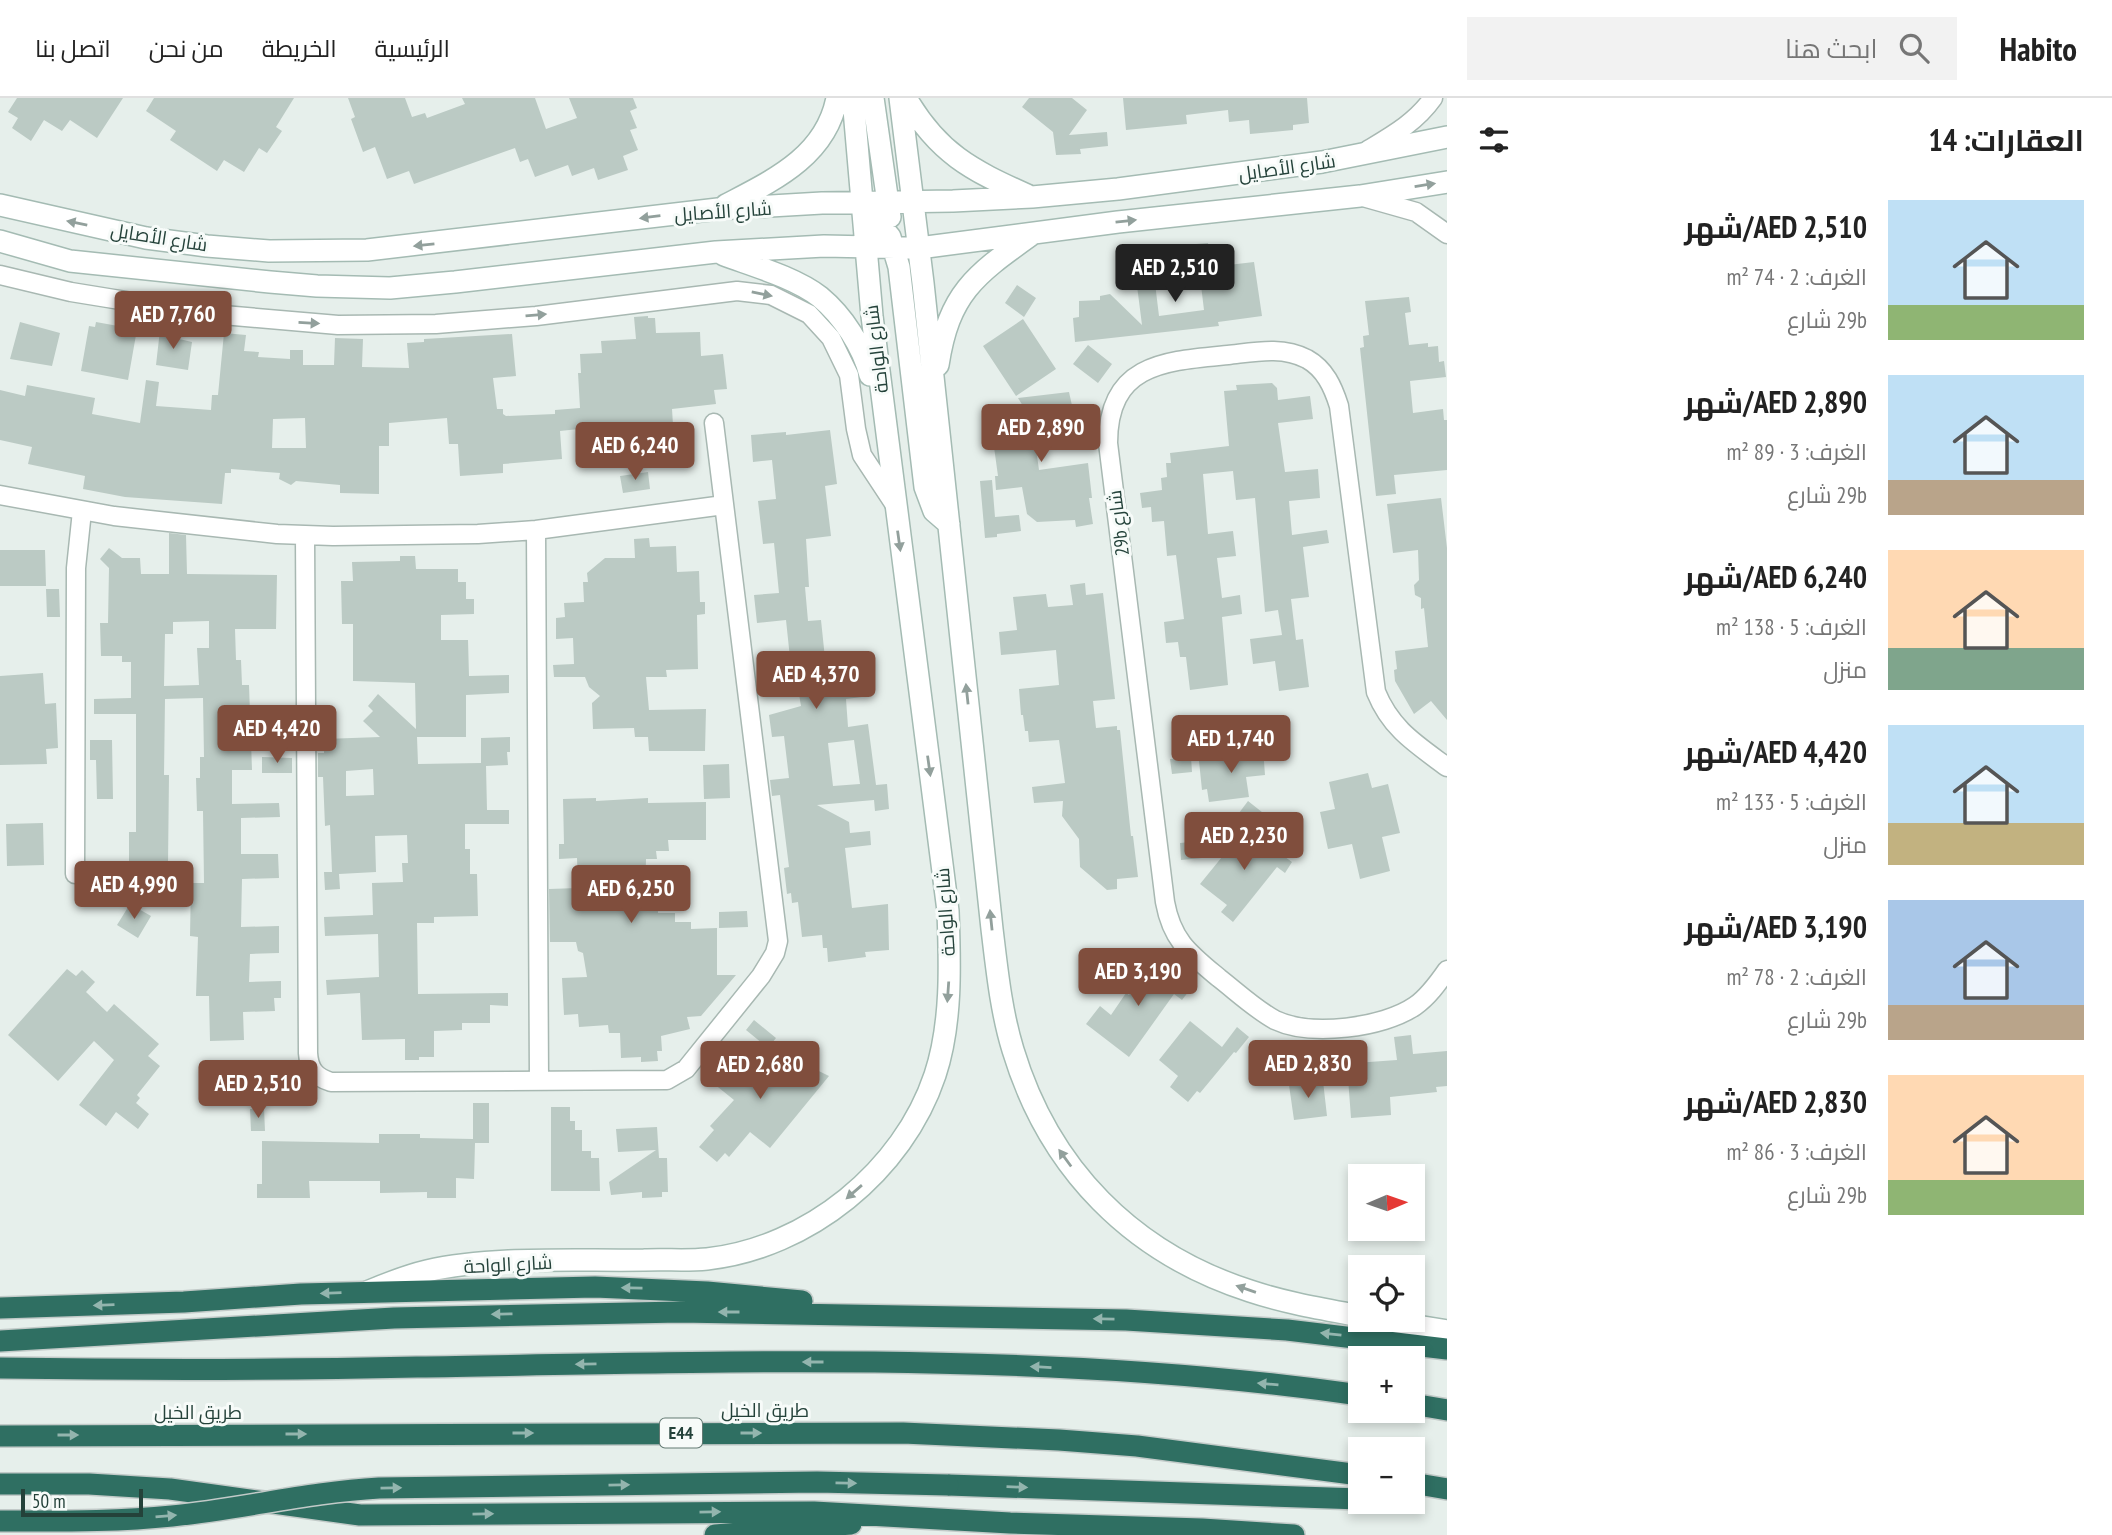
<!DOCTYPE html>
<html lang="ar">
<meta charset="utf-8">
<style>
:root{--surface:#fff;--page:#f2f2f2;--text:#222;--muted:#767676;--line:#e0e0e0;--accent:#804e3d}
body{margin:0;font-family:"PT Sans Narrow",Cairo,sans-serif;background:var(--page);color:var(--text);direction:rtl;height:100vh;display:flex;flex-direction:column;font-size:26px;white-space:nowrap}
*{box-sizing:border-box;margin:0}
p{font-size:23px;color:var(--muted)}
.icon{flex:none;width:38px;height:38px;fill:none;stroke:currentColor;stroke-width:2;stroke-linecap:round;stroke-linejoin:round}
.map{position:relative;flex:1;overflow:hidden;direction:ltr}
.sheet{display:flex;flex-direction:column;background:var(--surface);width:665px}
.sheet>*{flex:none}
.needle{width:46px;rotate:88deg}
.buttons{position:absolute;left:1348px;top:1066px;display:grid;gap:14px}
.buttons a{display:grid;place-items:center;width:77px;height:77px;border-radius:0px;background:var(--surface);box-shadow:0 4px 10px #0003;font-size:35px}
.scale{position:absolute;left:21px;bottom:18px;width:122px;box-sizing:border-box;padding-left:7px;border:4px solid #24423a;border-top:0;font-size:19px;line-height:24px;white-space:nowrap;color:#24423a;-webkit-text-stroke:5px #f7fbf9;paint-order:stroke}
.price{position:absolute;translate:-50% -60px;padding:0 16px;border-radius:7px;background:var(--accent);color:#fff;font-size:23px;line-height:46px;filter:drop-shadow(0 2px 4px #0008)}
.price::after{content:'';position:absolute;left:50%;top:42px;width:21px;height:16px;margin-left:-10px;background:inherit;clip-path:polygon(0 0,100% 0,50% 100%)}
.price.current{background:#222;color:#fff}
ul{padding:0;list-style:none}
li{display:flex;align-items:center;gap:21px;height:175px;padding:0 28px}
li span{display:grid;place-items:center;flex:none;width:196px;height:140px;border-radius:0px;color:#555}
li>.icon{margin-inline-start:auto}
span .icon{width:84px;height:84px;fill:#fffc;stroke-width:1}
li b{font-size:30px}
h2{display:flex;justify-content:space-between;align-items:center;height:84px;padding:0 28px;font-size:30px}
header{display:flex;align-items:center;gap:42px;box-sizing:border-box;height:98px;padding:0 35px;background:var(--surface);border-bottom:2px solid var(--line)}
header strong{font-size:33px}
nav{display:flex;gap:38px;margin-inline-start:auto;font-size:24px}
.search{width:490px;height:63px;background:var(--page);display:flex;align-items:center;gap:18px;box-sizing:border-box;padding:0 24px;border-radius:0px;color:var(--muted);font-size:26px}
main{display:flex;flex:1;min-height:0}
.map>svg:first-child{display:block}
.building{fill:#bbcac4;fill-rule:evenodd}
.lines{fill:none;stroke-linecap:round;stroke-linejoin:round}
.street-casing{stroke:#a8b8b2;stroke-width:21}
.secondary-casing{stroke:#a4bbb3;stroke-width:24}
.highway-casing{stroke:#c2cac8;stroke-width:24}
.street{stroke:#fff;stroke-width:18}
.secondary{stroke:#fff;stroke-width:21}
.highway{stroke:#2f6f62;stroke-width:21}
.highway-bridge-casing{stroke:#c2cac8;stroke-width:24;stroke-linecap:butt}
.highway-bridge{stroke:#2f6f62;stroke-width:21}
.oneway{fill:#92a09c}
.oneway2{fill:#93b5ae}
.labels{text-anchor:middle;stroke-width:6;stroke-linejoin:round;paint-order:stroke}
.shield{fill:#f7fbf9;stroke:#637a73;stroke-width:2}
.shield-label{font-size:18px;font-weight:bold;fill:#24423a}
.street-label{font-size:19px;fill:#24423a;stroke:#f7fbf9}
</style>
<header>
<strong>Habito</strong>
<div class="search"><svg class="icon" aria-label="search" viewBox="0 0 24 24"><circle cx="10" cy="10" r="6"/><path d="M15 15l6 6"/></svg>ابحث هنا</div>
<nav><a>الرئيسية</a><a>الخريطة</a><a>من نحن</a><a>اتصل بنا</a></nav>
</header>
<main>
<section class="sheet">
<h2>العقارات: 14<svg class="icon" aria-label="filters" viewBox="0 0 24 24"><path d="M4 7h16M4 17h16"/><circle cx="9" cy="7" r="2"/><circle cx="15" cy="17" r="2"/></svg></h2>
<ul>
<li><span style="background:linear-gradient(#bfe0f5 75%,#8fb573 0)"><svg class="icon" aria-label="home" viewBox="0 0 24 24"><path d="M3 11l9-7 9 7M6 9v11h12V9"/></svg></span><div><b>AED 2,510/شهر</b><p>الغرف: 2 · 74 m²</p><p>29b شارع</p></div></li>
<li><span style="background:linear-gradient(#bfe0f5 75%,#b9a48a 0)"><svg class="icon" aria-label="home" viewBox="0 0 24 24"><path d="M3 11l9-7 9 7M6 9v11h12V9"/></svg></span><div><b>AED 2,890/شهر</b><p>الغرف: 3 · 89 m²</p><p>29b شارع</p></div></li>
<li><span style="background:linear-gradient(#ffd9b3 70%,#7fa58c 0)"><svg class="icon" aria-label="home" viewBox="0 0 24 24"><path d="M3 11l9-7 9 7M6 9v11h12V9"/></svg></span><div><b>AED 6,240/شهر</b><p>الغرف: 5 · 138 m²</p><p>منزل</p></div></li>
<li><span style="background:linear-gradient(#bfe0f5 70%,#c2b280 0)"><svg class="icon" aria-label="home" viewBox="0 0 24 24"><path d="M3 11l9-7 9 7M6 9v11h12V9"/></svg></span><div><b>AED 4,420/شهر</b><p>الغرف: 5 · 133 m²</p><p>منزل</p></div></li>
<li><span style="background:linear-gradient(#a9c7e8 75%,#b9a48a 0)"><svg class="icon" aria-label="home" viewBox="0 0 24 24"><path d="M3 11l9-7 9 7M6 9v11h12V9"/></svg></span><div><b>AED 3,190/شهر</b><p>الغرف: 2 · 78 m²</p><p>29b شارع</p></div></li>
<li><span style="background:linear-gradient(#ffd9b3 75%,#8fb573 0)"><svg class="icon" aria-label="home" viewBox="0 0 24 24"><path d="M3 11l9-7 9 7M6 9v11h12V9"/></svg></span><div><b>AED 2,830/شهر</b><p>الغرف: 3 · 86 m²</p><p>29b شارع</p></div></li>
</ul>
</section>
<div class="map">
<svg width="1447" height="1437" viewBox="0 0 1447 1437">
<rect width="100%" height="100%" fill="#e6efeb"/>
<path class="building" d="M17 0H123L97 40 70 22 62 33 44 22 31 43 12 30 18 20 8 14Z
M154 0H294L276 29 282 33 267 55 259 50 244 74 224 62 217 73 170 42 176 33 146 13Z
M348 0H405L412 19 425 15 427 20 465 6 462 0H535L546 31 577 20 569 0H633L637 10 630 13 637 30 630 32 638 52 623 58 628 72 598 82 594 70 572 78 568 67 535 79 528 61 520 64 515 50 414 86 409 73 387 81 375 49 363 54 351 21 355 19Z
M1029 0H1072L1087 12 1069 37 1107 34 1108 48 1080 51 1081 56 1056 57 1053 34 1022 9Z
M1123 0H1307L1309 25 1293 27V32L1250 36 1249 22 1229 24 1228 12 1186 17 1187 26 1126 32Z
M1208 145 1211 169 1254 164 1262 218 1218 224 1219 228 1075 244 1073 220 1079 219V203L1100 202V198L1110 196 1142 227 1136 180 1154 177 1159 218 1204 212 1196 146Z
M1017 187 1036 200 1024 219 1005 205Z
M1409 199 1411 214 1405 215 1409 247 1428 245V249L1438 248 1439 264 1444 263 1446 279 1410 283 1413 315 1443 311 1444 322H1447V372L1394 377 1396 396 1376 398 1360 250 1364 249 1363 238 1369 237 1365 203Z
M648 218V220H655L656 235 700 234 701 258 723 256 727 291 714 292 716 306 672 311 674 343 623 347 624 359 606 361V355L590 356 588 330 560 333 562 361 503 366V375L460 378 458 346H449L447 320 389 325V348H379V396L340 395V387L296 383 291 387 279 381 280 375 231 371V375H225L222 406 125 399 83 391 85 378 28 366 32 349 0 342V292L25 298 27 287 95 300 92 316 140 325 146 282 159 284 156 308 211 312 212 297H218L224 235 246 237 244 253 259 254 258 259 290 261V252H303V267H334L335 240 363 241 362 269 409 270 407 245 424 244V241L512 236 516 278 493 280 497 311H503V316L506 318 555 316V312L580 310 578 275H581L580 256 602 255 601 243 636 241 634 219ZM305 320 306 350H272L273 321Z
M1023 221 1056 271 1016 298 983 248Z
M20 224 60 235 52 268 10 261Z
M96 224 129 230 128 236 136 237 128 282 81 273 89 228 95 229Z
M160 232 176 234 175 240 192 244 188 272 156 267Z
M1088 247 1112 266 1098 285 1073 266Z
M1272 285 1277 290 1278 302 1310 298 1313 321 1278 325 1285 374 1318 371 1320 400 1289 403 1292 437 1327 432 1329 445 1303 449 1309 499 1291 501 1296 542 1303 541 1309 589 1279 593 1275 563 1253 566 1250 541 1282 537 1278 512 1265 514 1255 400 1236 402 1233 373 1203 376 1208 436 1233 433 1236 458 1217 460 1222 500 1240 497 1242 516 1222 519 1228 587 1190 592 1186 559H1180L1178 544 1166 545 1164 524 1184 521 1176 457 1167 458 1164 423 1152 424 1151 409 1142 410 1140 395 1162 392 1161 380 1167 379 1166 365H1171L1170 355 1229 348 1224 293 1237 292 1236 287Z
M1069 294 1075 321 1035 326 1032 322 1039 372 1088 365 1092 400H1089L1093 426 1076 429 1075 422 1037 424 1027 416 1022 389 996 392 995 378H998L990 320 1028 316 1018 300Z
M830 332 837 386 825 388 831 438 806 441 809 489H805L808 523 821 522 826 570 857 567 862 599 846 601 848 629 868 626 876 687 887 686 889 711 875 713 874 702 817 707 849 724 850 735 870 733 871 747 845 750 852 810 888 806 889 852 865 854 866 859 828 864 827 850H823L822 837 802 839 798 804 792 805 791 795 787 796 784 770 789 769 780 697 772 698 770 682 789 680 784 638 772 639 769 617 801 608 793 560H790L786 522 757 525 754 497 779 495 774 445 763 446 758 403 776 401 772 362 753 364 751 337 786 334V337ZM854 642 860 686 833 688 828 645Z
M648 374 650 391 623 395 620 378Z
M992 382 995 419 1019 417 1021 433 997 436V439L985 440 980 383Z
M1441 400 1447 450V622L1431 603 1414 616 1395 583 1394 572 1397 571 1395 553 1428 549 1424 510 1421 511V500L1415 497 1414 487 1419 482 1418 452 1393 455 1387 406Z
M169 435 186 437 187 476 277 477 276 531H235L236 562H241L242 587H249L252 672H232V706L279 705 280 719 241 720V756H278L279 780 242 781 241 829 279 828V855L250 856 249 884 281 883V900H274L275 913 243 914 244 942 210 943 209 898H196L198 839 190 838 191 785H204L203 713H197L196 680H200V659H204L203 600 165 601 164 677H169L168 766H129V734H136V616H94V601L131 600V564H122V558H101L100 525H108L109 470 100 461 109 450 122 460H140L141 476H169ZM209 523V550H197L199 587 164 588 165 536H173V524Z
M649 440 650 449 676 448 677 474 699 473 700 504H705V516L697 517 698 571 666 572 667 579H646L649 612 706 611 705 653H649L648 639H635L634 630 593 631 592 605 600 598 589 589 585 579H554L553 567 574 566 573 540 556 541V520L565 519 564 505 584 504 583 484H588L587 475 605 460H635L634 441Z
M0 452H45L46 488H0Z
M400 458H415L416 471H458V484H466V501H474V516L441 517V542H468L469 578 509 577V595L466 597V639H417L418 666 481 665V640L510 639V654H507L508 667 486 668 487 712H509V726H465V751H470V776H477L478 818 434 819V825H417L418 896 508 895V908L490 907V925H462V932L434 933V959H419V962H405V941L362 942 360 895 327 897 326 882 379 879 378 836 325 838 324 819 373 817 372 785 403 784 402 765H408L407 737 375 738 376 774 339 776 340 791 325 792 324 774H332L330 727 325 728 323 679H318V655H324V641L380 639 363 623 373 613 368 608 378 596 416 631 415 585 353 583V526H342L341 483H353L352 464 400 463ZM373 671 374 697 346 698V673Z
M1085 485 1086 497 1103 495 1115 601 1093 603 1096 630 1117 628V632H1120L1131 738H1133L1138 779 1117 781V791L1107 792 1080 769 1079 741 1062 718 1063 703 1034 705 1032 689 1065 685 1059 642 1029 644 1028 633H1025L1023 617H1021L1019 591 1059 587 1056 552 1001 557 999 534 1017 532 1013 499 1046 496 1048 509 1073 507 1070 487Z
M46 491H59L60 519H47Z
M43 575 45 606 56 605 58 650 46 651 47 666 0 667V578Z
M90 642H112L113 701H97L96 662H90Z
M1263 650 1265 677 1246 679 1249 699 1209 704 1207 691 1202 692 1199 663 1248 657 1247 651Z
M262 659 292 660V675H262Z
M1191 659 1192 674 1172 676 1170 661Z
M729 666 730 700 704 701 703 667Z
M1368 675 1372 690 1388 686 1400 735 1382 739 1390 773 1360 781 1352 746 1328 751 1320 714 1335 711 1329 684Z
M596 700V703L648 700V705L706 704V742H668L669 753H656L657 761H646L645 801H658V815H675V824H691V831L717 830V877H736L701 918 687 919 690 931 661 938 662 953H657L658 963 641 964V959L621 960 620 935H609L608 927 579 929 578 916 564 917 562 880 587 879 583 855 578 853 576 844H550L549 791 578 790 577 760 559 761V746H564L563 701Z
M1248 703 1272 722 1233 723Z
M43 725 44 767 7 768 6 726Z
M1277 727 1264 744 1292 764 1285 775 1277 769 1233 824 1221 814 1227 807 1200 786 1235 743Z
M1200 743 1202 760 1181 762 1180 745Z
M130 806 151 818 138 840 117 827Z
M747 813 748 829 719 830V814Z
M1145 860 1173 883 1177 877 1192 889 1182 902 1174 896 1129 959 1086 926 1100 908 1111 917 1126 895 1129 897 1143 878 1135 871Z
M67 871 76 878 82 872 95 884 86 894 107 914 114 906 159 946 148 958 160 968 137 997 140 1000 136 1005 149 1016 138 1031 116 1014 106 1028 79 1007 114 962 94 943 58 983 8 937Z
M754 922 776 940 768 950 746 932Z
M1190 923 1222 949 1237 929 1249 939 1236 955 1234 954 1200 995 1197 993 1188 1004 1170 989 1178 978 1159 962Z
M1411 937 1413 956 1447 953V988L1436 989 1437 994 1390 999 1391 1017 1351 1020 1348 980 1342 981 1340 952 1354 950 1355 965 1397 962 1394 939Z
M777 944 792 960 829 978 770 1050 750 1034 729 1059 725 1055 717 1064 699 1049 714 1032 710 1028 734 1002 703 977 717 960 741 979 762 977 761 959Z
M1323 983 1327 1018 1294 1022 1289 987Z
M473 1005H489V1045H475L474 1081 456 1080V1100H427V1094L380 1095V1083H309L310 1100H257V1086H262V1043L379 1045V1036H420V1040L473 1041Z
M551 1009H570V1023H575V1032H582V1053H591V1060H599L600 1093H551Z
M264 1010 265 1033H251L250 1011Z
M657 1029 659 1060H667L668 1094H662V1099L642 1100V1094L611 1097 609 1084 656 1052 618 1054 616 1031Z"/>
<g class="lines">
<defs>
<path id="street" d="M1368 52C1393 37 1416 24 1433 0
M1363 99 1416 114 1447 136
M0 177 71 194 200 215 338 227 436 226 536 218 737 193 771 197 809 216 831 240 849 277 856 331 862 357 895 407
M0 397 114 418 277 436 333 438 478 436 536 432 724 407
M536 432 539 982
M305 438 308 955C309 971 315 979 331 984L667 982 686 971 761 878 775 855 778 843 714 325
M1447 669C1416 646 1391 631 1376 594L1339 308C1333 289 1325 271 1307 261 1282 248 1255 254 1228 257 1166 263 1108 265 1108 345L1165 804C1172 843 1190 856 1219 880 1237 894 1255 911 1275 922 1311 939 1383 930 1415 908 1428 899 1438 885 1447 872
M75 776 76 470 82 413"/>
<path id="secondary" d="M873 0 890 119
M900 0 923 185 992 831C997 872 1001 913 1013 952 1049 1071 1132 1155 1250 1193 1286 1205 1323 1211 1360 1218
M906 0C938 55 971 72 1027 97
M861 104 890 139 899 169 925 389 934 413 949 426
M0 107 146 140 207 148 269 153 367 152 718 111 822 105 953 103 1032 99 1118 91 1322 64 1447 39
M726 107C774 82 826 58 837 0
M0 143 70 163 270 184 317 188 390 190 455 184 716 154 824 148 919 150 1118 124 1360 98 1447 84
M724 157C754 168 796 180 820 199 843 218 863 249 870 277
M938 267C949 195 975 177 1031 137
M367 1194C386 1186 406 1178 427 1173 492 1158 576 1163 644 1162 665 1161 686 1163 707 1161 808 1150 903 1073 935 977 952 926 950 866 948 813L872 218 853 0
M1380 1222 1447 1233"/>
<path id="highway" d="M0 1210 184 1204 301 1196 595 1189 707 1194 802 1203
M0 1243 394 1220 680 1214 1126 1222 1287 1232 1447 1251
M0 1270C139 1272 278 1272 417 1269 731 1264 1048 1252 1360 1297
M1412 1306 1447 1312
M0 1338 903 1335 1059 1342 1137 1348 1360 1377
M1412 1385 1447 1391
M0 1386H89L170 1391 360 1417 814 1414 1010 1425 1202 1431 1294 1437
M948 1387 1360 1401
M715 1437 851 1426"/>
</defs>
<use href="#street" class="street-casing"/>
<use href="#secondary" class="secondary-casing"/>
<use href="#highway" class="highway-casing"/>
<use href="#street" class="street"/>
<use href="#secondary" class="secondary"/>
<use href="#highway" class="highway"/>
<defs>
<path id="highway-bridge" d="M0 1423C57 1423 115 1424 172 1418 242 1411 309 1394 379 1390L817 1384 948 1387"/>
</defs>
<use href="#highway-bridge" class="highway-bridge-casing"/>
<use href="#highway-bridge" class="highway-bridge"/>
</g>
<defs><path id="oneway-solid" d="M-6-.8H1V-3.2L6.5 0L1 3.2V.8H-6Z" transform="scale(1.75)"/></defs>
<g class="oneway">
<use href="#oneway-solid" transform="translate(1425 87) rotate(-9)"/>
<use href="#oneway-solid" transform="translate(650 119) rotate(173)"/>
<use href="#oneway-solid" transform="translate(1126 123) rotate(-6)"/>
<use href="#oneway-solid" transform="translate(77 125) rotate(-168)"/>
<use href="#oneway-solid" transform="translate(424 147) rotate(174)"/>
<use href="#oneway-solid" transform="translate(762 196) rotate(12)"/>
<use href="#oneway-solid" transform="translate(536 217) rotate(-5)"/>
<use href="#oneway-solid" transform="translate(309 225) rotate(3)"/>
<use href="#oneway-solid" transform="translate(899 443) rotate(82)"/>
<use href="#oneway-solid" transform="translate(967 596) rotate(-96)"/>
<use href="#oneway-solid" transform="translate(929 668) rotate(82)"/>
<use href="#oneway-solid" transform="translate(991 822) rotate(-96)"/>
<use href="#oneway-solid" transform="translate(948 894) rotate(94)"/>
<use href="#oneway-solid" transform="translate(1065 1060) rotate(-126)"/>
<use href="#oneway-solid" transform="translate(854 1094) rotate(139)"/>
<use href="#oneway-solid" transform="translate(1246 1191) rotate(-161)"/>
</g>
<g class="oneway2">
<use href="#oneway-solid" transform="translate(632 1190) rotate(-179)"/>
<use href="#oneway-solid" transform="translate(331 1195) rotate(178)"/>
<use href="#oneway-solid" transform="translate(104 1207) rotate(178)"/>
<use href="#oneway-solid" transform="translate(729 1214) rotate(-180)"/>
<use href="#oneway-solid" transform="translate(502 1216) rotate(179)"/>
<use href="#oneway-solid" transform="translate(1104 1221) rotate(-179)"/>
<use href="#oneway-solid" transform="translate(1331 1236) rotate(-174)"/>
<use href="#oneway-solid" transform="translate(813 1264) rotate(-180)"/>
<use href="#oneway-solid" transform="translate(586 1266) rotate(179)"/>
<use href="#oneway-solid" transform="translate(1041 1269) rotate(-177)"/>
<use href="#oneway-solid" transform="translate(1268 1286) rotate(-175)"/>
<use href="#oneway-solid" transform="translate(523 1335)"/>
<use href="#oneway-solid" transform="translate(751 1335)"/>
<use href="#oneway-solid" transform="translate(296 1336)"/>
<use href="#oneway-solid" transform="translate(68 1337)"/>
<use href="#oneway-solid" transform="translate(846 1385) rotate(1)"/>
<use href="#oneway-solid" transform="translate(619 1387) rotate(-1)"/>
<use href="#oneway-solid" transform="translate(1017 1389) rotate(2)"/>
<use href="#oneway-solid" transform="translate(391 1390) rotate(-1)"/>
<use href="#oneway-solid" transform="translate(710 1414) rotate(-1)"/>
<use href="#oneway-solid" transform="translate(483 1416) rotate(-1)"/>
<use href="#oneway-solid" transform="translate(166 1418) rotate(-5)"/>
</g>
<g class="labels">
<rect class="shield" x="660" y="1320.5" width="42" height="29" rx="5"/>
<g class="shield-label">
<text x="681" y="1341">E44</text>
</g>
<g class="street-label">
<text transform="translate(1287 69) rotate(-8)" y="7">شارع الأصايل</text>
<text transform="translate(723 113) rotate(-4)" y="7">شارع الأصايل</text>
<text transform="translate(159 139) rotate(9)" y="7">شارع الأصايل</text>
<text transform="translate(876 251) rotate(-97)" y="7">شارع الواحة</text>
<text transform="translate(1118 425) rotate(-97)" y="7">29b شارع</text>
<text transform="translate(945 814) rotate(-94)" y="7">شارع الواحة</text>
<text transform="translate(508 1166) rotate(-3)" y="7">شارع الواحة</text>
<text x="765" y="1319">طريق الخيل</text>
<text x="198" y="1321">طريق الخيل</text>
</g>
</g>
</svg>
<div class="buttons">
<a><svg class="needle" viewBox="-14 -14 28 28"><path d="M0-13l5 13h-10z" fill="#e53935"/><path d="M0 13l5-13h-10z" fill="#767676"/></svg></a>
<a><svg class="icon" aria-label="locate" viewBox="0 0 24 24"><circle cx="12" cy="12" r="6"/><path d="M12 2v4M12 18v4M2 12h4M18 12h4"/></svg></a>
<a>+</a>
<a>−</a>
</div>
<div class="scale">50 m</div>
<b class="price current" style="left:1175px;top:206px">AED 2,510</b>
<b class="price" style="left:173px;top:253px">AED 7,760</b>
<b class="price" style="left:1041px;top:366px">AED 2,890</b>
<b class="price" style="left:635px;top:384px">AED 6,240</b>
<b class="price" style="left:816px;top:613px">AED 4,370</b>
<b class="price" style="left:277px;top:667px">AED 4,420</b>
<b class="price" style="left:1231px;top:677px">AED 1,740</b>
<b class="price" style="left:1244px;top:774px">AED 2,230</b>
<b class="price" style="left:134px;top:823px">AED 4,990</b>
<b class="price" style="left:631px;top:827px">AED 6,250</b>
<b class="price" style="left:1138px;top:910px">AED 3,190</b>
<b class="price" style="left:1308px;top:1002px">AED 2,830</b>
<b class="price" style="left:760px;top:1003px">AED 2,680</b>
<b class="price" style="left:258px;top:1022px">AED 2,510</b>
</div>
</main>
